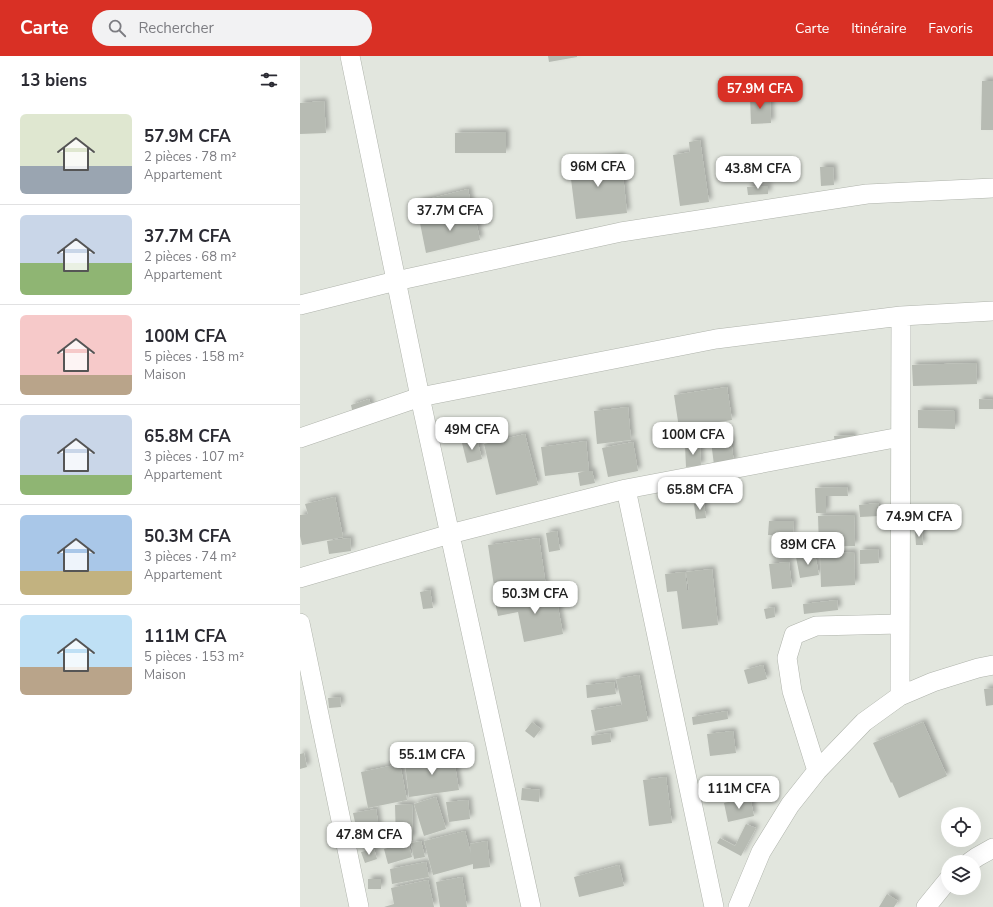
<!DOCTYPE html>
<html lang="fr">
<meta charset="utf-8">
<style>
:root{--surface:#fff;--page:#f2f2f3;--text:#2b2b33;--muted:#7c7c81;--line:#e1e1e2;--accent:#d93025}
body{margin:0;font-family:"Nunito Sans",sans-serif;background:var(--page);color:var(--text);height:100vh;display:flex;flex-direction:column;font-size:15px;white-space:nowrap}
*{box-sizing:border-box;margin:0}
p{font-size:13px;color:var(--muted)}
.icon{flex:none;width:22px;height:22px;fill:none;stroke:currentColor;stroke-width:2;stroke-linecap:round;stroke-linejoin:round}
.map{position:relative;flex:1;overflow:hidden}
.details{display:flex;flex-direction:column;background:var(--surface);width:300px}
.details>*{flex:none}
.controls{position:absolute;left:641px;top:751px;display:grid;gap:8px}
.controls a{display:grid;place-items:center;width:40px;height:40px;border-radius:50%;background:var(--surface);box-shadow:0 4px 16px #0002;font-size:20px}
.price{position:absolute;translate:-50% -34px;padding:0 9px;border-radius:8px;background:#fff;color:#222;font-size:13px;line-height:26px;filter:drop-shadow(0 1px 2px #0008)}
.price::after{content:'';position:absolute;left:50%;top:24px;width:12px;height:9px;margin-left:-6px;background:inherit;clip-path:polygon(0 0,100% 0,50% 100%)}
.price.current{background:var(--accent);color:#fff}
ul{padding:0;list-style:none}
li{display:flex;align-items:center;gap:12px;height:100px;padding:0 20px}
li+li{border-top:1px solid var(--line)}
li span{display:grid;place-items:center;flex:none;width:112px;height:80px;border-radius:6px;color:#555}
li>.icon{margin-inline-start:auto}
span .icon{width:48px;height:48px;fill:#fffc;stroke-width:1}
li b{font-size:17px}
h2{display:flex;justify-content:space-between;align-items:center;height:48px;padding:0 20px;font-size:17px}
header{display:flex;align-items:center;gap:24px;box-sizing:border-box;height:56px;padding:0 20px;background:var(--accent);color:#fff}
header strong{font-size:19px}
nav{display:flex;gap:22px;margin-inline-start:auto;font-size:14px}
.search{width:280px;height:36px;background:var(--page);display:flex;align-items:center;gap:10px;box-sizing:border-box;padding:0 14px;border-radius:22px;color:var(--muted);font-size:15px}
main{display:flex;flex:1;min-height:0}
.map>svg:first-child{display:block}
.building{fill:#b7bbb3;filter:url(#shadow)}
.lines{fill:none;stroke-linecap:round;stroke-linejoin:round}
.minor-casing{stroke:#afb3ab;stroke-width:20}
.minor{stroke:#fff;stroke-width:19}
</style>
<header>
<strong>Carte</strong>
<div class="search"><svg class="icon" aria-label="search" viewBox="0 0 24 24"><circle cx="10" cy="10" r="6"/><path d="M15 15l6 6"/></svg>Rechercher</div>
<nav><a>Carte</a><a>Itinéraire</a><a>Favoris</a></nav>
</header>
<main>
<section class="details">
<h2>13 biens<svg class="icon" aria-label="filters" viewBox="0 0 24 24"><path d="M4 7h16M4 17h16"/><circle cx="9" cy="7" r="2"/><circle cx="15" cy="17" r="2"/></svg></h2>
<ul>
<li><span style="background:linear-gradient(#dfe7d0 65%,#9aa5b1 0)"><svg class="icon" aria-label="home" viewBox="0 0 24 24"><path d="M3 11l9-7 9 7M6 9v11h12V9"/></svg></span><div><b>57.9M CFA</b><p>2 pièces · 78 m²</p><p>Appartement</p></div></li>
<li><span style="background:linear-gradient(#c9d6e8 60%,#8fb573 0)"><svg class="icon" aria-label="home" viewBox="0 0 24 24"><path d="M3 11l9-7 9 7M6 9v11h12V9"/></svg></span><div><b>37.7M CFA</b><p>2 pièces · 68 m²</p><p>Appartement</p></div></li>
<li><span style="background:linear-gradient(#f6c9c9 75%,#b9a48a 0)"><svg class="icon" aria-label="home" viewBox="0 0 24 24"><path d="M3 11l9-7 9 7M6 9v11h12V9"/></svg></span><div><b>100M CFA</b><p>5 pièces · 158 m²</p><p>Maison</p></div></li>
<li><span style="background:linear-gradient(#c9d6e8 75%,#8fb573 0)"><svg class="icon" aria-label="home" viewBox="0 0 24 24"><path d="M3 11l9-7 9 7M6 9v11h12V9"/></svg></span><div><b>65.8M CFA</b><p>3 pièces · 107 m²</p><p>Appartement</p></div></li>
<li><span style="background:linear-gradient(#a9c7e8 70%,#c2b280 0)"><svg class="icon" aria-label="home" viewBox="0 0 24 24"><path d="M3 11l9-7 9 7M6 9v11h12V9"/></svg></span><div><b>50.3M CFA</b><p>3 pièces · 74 m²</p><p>Appartement</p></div></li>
<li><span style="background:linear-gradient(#bfe0f5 65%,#b9a48a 0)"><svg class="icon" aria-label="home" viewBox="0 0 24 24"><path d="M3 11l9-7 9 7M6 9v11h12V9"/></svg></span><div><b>111M CFA</b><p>5 pièces · 153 m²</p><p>Maison</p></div></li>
</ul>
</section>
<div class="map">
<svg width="693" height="851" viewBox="0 0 693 851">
<defs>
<filter id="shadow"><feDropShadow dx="3.5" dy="-3.5" stdDeviation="2" flood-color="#0004"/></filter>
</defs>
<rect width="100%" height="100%" fill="#e2e6de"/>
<path class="building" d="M248 0H277V1L249 6Z
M682 25H693V74H681Z
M470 39 471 67 451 68 450 40Z
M24 45 26 77 0 78V47Z
M206 76V97H155V77Z
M400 84 409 146 380 150 373 99 390 96 389 86Z
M321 100 327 157 276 163 269 107Z
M520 111H533L534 129 521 130Z
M468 130V138L448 139 447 131Z
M168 133 172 152 122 165 117 146Z
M174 155 180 184 126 197 120 167Z
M676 307 677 328 613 330 612 309Z
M427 331 432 364 379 372 374 339Z
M69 343 72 352 53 358 51 349Z
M679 343 693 344V353H679Z
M328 351 331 384 297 388 294 355Z
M618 354 655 355V373L618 372Z
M225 378 238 429 196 439 184 388Z
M553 379 554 389H535L534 380Z
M177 383 182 403 167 407 162 387Z
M431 383 434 407 414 409 411 385Z
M286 385 289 415H292L295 427 280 430 278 417 286 415 245 420 241 391Z
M333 386 338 415 308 421 302 392Z
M400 388 401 410 386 411 385 389Z
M547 431 548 440H526V457H516L515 432Z
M35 441 43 481 2 489 0 480V459L8 458 5 448Z
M404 447 406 462 396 463 394 448Z
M578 447 579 460 560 461 559 449Z
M554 459 555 490 519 491 518 460Z
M469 465H494L493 480 468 479Z
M622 474 623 489H616L615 475Z
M257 475 260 494 249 496 246 477Z
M50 482 51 495 29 498 27 485Z
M239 482 246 530 195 537 188 489Z
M578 493 579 507 560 508V494Z
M554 496 555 529 521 531 520 498Z
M515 498 519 519 500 522 496 501Z
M489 506 492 531 472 533 469 508Z
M412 513 418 569 382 573 377 535 367 536 365 518 385 516 387 534H389L386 516Z
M130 534 133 552 123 553 120 536Z
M255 535 263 578 224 586 218 556 198 560 195 546Z
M537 544 538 554 504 558 503 548Z
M474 551 475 561 466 563 464 553Z
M463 609 467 623 448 628 444 614Z
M339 619 348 665 295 675 291 654 322 649 316 623Z
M314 626 316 638 287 642 286 629Z
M693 632V649L686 650 684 633Z
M40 641 41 651 29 652 28 642Z
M427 655 428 663 393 669 392 661Z
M232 666 241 673 234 682 225 675Z
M623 666 647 720 599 742 592 726 591 727 573 687Z
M433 675 436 697 410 700 407 678Z
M310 677 311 686 292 689 291 680Z
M4 697 7 711 0 713V698Z
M159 700 160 708 155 709 159 734 109 741 105 707Z
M100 708 107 744 68 752 61 716Z
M366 721 372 767 349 770 343 724Z
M222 732 240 734 239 746 221 744Z
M136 741 146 773 124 780 114 748Z
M450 741 454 760 428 766 424 747Z
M168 744 170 763 149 766 146 746Z
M112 748 113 784H96L95 749Z
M76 753 79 772 57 775 53 757Z
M446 768 456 772 441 800 417 787 420 782 435 790Z
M165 775 171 798 170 788 187 785 190 811 173 813V808L133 819 124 785Z
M121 785 125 801 114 803 111 787Z
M108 786 112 801 88 808 84 793Z
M74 793 77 803 65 807 61 796Z
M126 806 129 821 92 828 90 813Z
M319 809 324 830 279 841 274 821Z
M162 821 167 851H140L136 826Z
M68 823H81V833H68Z
M128 824 134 851H84L94 848 91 832Z
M587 838 598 845 594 851H579Z"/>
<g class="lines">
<defs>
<path id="minor" d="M50 0 120 341 231 851
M0 249 96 225 321 176 567 138 693 132
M0 382 120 341 416 283 601 260 693 255
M326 433 414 851
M0 522 150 478 326 433 600 381
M0 567 59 851
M600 640 601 260
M517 715 492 635 487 602 494 579 516 570 600 568
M670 806 677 801 693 792
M438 851 461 796 490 749 517 715 564 666 600 640 633 626 678 612 693 609
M626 851 648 824"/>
</defs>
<use href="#minor" class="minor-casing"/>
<use href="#minor" class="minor"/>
</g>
</svg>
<div class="controls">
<a><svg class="icon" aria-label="locate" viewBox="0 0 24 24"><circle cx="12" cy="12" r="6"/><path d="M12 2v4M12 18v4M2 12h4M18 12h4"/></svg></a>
<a><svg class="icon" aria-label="layers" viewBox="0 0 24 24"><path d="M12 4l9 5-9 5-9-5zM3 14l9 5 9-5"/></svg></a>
</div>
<b class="price current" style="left:460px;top:54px">57.9M CFA</b>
<b class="price" style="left:298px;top:132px">96M CFA</b>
<b class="price" style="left:458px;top:134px">43.8M CFA</b>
<b class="price" style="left:150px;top:176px">37.7M CFA</b>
<b class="price" style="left:172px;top:395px">49M CFA</b>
<b class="price" style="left:393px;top:400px">100M CFA</b>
<b class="price" style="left:400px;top:455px">65.8M CFA</b>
<b class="price" style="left:619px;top:482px">74.9M CFA</b>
<b class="price" style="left:508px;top:510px">89M CFA</b>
<b class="price" style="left:235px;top:559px">50.3M CFA</b>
<b class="price" style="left:132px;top:720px">55.1M CFA</b>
<b class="price" style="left:439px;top:754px">111M CFA</b>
<b class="price" style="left:69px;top:800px">47.8M CFA</b>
</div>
</main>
